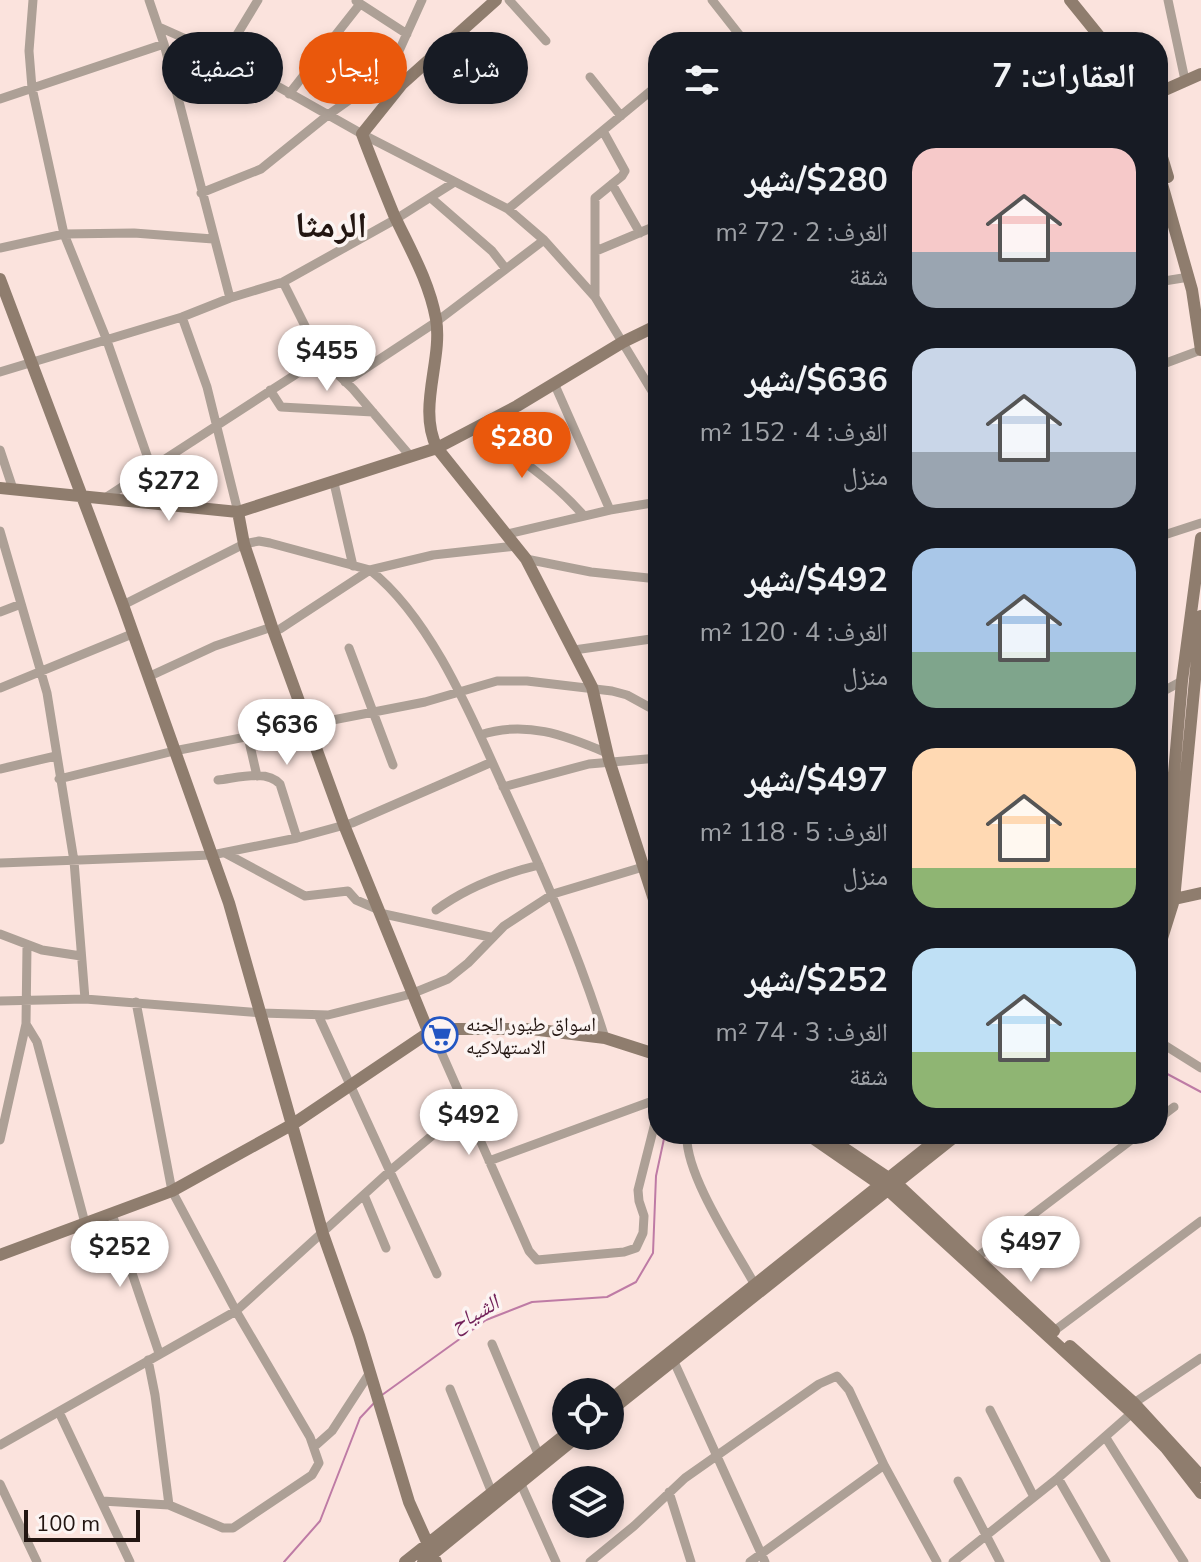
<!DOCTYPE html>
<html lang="ar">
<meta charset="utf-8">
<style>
:root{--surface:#171b24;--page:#20242c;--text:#f1f3f6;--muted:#9ea1a6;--accent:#ea580c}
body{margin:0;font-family:"Nunito Sans","Noto Naskh Arabic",sans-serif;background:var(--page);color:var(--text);direction:rtl;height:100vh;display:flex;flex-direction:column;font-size:30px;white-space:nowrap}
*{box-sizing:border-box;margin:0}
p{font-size:26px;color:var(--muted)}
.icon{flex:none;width:44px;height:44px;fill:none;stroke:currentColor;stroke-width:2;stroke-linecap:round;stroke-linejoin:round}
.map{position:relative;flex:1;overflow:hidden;direction:ltr}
.drawer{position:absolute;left:648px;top:32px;width:520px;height:1112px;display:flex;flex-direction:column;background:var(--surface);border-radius:32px;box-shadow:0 4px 12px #0003;direction:rtl}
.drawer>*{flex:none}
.hud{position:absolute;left:24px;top:32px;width:504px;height:72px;direction:rtl;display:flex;gap:16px}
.buttons{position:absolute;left:552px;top:1378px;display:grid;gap:16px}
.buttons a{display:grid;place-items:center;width:72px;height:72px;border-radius:50%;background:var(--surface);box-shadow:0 4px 12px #0003;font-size:40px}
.scale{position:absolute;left:24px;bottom:20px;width:116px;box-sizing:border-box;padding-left:8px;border:4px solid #231612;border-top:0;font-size:22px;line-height:28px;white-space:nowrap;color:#231612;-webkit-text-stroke:6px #fcf4f2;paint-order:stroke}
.price{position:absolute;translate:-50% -68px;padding:0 18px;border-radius:28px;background:#fff;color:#222;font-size:26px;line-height:52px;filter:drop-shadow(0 2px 4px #0008)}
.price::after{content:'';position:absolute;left:50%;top:48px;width:24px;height:18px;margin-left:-12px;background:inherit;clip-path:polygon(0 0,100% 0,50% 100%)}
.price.on{background:var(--accent);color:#fff}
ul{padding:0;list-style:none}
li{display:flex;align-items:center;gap:24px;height:200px;padding:0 32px}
li span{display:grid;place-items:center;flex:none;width:224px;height:160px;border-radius:24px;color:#555}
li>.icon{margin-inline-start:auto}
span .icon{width:96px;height:96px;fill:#fffc;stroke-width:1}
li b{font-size:34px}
h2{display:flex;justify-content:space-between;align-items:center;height:96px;padding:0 32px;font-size:34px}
.tag{padding:0 28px;border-radius:36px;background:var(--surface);box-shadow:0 4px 12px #0003;font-size:28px;line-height:72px}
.tag.on{background:var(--accent);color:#fff}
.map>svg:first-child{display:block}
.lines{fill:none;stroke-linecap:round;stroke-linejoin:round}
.stream{stroke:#be7ba5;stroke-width:2}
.street{stroke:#ada096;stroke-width:9}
.secondary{stroke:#8f7d6e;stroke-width:12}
.labels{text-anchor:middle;stroke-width:7;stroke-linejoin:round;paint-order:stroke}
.poi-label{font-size:20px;fill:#231612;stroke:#fcf4f2;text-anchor:start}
.water-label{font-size:22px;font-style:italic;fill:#72225a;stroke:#fcf4f2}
.town-label{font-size:36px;font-weight:bold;fill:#231612;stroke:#fcf4f2}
</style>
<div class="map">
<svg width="1201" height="1562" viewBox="0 0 1201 1562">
<rect width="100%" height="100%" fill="#fbe3dd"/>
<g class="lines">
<path class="stream" d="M1158 1069 1201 1092
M382 1395 486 1320 532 1302 607 1297 636 1282 653 1253 656 1176 665 1134
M284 1562 320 1521 360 1418 375 1402"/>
<path class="street" d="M33 0 29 51 32 88 64 234 106 338 151 467
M149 0 164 44 230 298
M509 0 546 41
M712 0 745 42
M1168 0 1185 80
M356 1 407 34
M159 27 224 56 362 134 508 209 544 240 595 297 658 401
M726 42 738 34
M224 56 258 0
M590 77 621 116
M402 84 390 71 422 0
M289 94 360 4
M0 99 164 44
M612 184 640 233
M201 193 261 169 328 115 390 71
M431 198 492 251 506 269
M508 209 658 85
M0 248 64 234 134 233 213 239
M596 251 658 225
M283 282 321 358 353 389 411 457
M1158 282 1189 277
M595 297V198L622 176 625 171 603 131
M182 317 207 387 238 512
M1158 366 1201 350
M0 372 182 317 230 298 283 282 396 219 453 183
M345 382 436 322 544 240
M554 383 610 510
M270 390 281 407 373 412
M475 429C515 455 553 480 584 516
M0 450 13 489
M334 483 353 566
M105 498 321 358
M0 531 47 693 74 861 85 999
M507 534 610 510 658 502
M1158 537 1201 523
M526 559 591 572 658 579
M1158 576 1163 585 1158 594
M123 605 244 544 259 541 270 543 370 570C432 619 472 718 504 788 542 870 578 952 605 1038
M0 612 21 604
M280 629 370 570 433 555 516 546
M349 648 393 765
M574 650 658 638
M148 677 215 646 272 627
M0 688 132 634
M1158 694 1182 681
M480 735C525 720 565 735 607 753
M248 737 257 776
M0 769 56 756
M59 779 174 751 425 702 497 681H527L612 691 627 695 658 712
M218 780C237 778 266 769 280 784L297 838
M503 787 589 764 658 758
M225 853 305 896 348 891 356 900 377 909
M0 863 212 855 297 838 352 823 492 762
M436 910C467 887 502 874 539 865
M384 914 490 937
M0 934 42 950 81 956
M0 1001 85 999 261 1013 328 1015 411 994 448 979 468 963 504 926 553 894 643 867
M319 1017 437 1274
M26 1024 37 1042 85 1223
M434 1029 435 1038 529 1251 537 1260 624 1252 636 1248 643 1233 644 1216 639 1201 638 1190 658 1111
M1158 1041 1201 1068
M1158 1119 1174 1107
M687 1134C684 1173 735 1249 755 1285
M0 1140 26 1024 27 946
M489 1161 658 1099
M364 1195 386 1248
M112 1214 159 1353
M977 1257 1139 1134
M1054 1331 1201 1221
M492 1344 539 1456
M671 1355 765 1562
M148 1360 155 1395 169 1505
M450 1389 492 1493
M1134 1403 1201 1358
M990 1410 1034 1497
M59 1412 130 1562
M1106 1438 1184 1562
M0 1445 236 1311 391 1170 465 1108
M314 1447 332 1431 369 1374
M1058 1478 1106 1562
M958 1481 1000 1562
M520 1482 556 1562
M0 1484 37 1562
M669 1492 691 1562
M102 1501 169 1505 223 1528H233L312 1475 319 1463 310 1437 236 1311 172 1191 136 1002
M590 1562 634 1526 685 1478 819 1384 837 1376 849 1390 884 1465 937 1562
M750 1562 884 1465
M953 1562 1058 1478 1132 1413"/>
<path class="secondary" d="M496 0 402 84 362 134C372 161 383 188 394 215 410 249 429 281 436 319 443 360 417 408 437 448L526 559 592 687 609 760 658 912
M1070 0 1104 42
M1158 93 1201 74
M1158 144 1168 177
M1158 170 1192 290 1201 350
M0 279 123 605 229 903 323 1234 359 1336 409 1502 436 1562
M0 488 238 512 437 448 517 406 623 342 658 325
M238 512 244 544 272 627 344 825 428 1031
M1170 900 1201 893
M1158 920 1163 900 1182 681 1201 538
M1158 951 1174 900 1201 616
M807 1134 888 1190 1132 1413 1166 1448 1201 1493
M823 1134 896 1183 1054 1331
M0 1255 172 1191 293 1124 434 1029H531L605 1038 658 1055
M1070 1346 1134 1403 1201 1476
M610 1400 944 1134
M610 1411 958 1134
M405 1562 566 1434
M423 1562 578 1436"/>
</g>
<defs>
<symbol id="supermarket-ring" viewBox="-11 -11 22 22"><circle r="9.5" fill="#fcf4f2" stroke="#2256c3" stroke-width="1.5"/><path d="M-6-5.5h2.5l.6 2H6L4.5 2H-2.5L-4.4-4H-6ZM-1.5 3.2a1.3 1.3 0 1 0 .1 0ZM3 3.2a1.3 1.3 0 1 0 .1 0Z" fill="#2256c3"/></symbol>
</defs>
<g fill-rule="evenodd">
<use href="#supermarket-ring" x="420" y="1015" width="40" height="40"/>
</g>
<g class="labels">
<g class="poi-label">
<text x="466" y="1031">اسواق طيور الجنه<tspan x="466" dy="23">الاستهلاكيه</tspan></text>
</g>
<g class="water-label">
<text transform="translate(474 1313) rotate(-30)" y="8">الشياح</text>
</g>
<g class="town-label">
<text x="331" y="237">الرمثا</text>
</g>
</g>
</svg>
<div class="buttons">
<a><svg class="icon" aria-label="locate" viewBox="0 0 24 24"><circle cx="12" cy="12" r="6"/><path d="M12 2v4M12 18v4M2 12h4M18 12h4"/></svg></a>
<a><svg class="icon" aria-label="layers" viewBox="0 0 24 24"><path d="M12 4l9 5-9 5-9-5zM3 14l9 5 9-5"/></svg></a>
</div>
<div class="scale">100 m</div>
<b class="price" style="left:327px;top:393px">$455</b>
<b class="price on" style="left:522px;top:480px">$280</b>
<b class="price" style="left:169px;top:523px">$272</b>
<b class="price" style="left:287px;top:767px">$636</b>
<b class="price" style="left:469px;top:1157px">$492</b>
<b class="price" style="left:1031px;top:1284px">$497</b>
<b class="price" style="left:120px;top:1289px">$252</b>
<div class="hud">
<a class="tag">شراء</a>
<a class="tag on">إيجار</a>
<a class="tag">تصفية</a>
</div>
<section class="drawer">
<h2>العقارات: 7<svg class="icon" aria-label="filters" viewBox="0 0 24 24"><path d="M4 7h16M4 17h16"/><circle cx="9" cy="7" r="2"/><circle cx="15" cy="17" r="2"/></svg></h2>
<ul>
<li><span style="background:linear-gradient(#f6c9c9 65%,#9aa5b1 0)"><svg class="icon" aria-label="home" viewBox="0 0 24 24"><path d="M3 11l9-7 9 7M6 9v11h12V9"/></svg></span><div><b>$280/شهر</b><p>الغرف: 2 · 72 m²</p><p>شقة</p></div></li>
<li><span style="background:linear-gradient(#c9d6e8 65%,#9aa5b1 0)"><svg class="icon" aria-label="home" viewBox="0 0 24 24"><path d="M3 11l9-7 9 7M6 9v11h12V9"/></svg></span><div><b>$636/شهر</b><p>الغرف: 4 · 152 m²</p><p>منزل</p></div></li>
<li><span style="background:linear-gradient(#a9c7e8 65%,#7fa58c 0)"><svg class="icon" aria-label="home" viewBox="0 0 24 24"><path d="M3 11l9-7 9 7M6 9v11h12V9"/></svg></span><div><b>$492/شهر</b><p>الغرف: 4 · 120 m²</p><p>منزل</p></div></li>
<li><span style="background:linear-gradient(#ffd9b3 75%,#8fb573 0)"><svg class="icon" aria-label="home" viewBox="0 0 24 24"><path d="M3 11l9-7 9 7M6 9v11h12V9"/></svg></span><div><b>$497/شهر</b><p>الغرف: 5 · 118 m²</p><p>منزل</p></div></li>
<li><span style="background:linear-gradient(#bfe0f5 65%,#8fb573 0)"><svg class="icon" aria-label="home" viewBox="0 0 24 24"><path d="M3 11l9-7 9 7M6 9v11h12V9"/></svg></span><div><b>$252/شهر</b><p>الغرف: 3 · 74 m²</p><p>شقة</p></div></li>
</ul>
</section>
</div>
